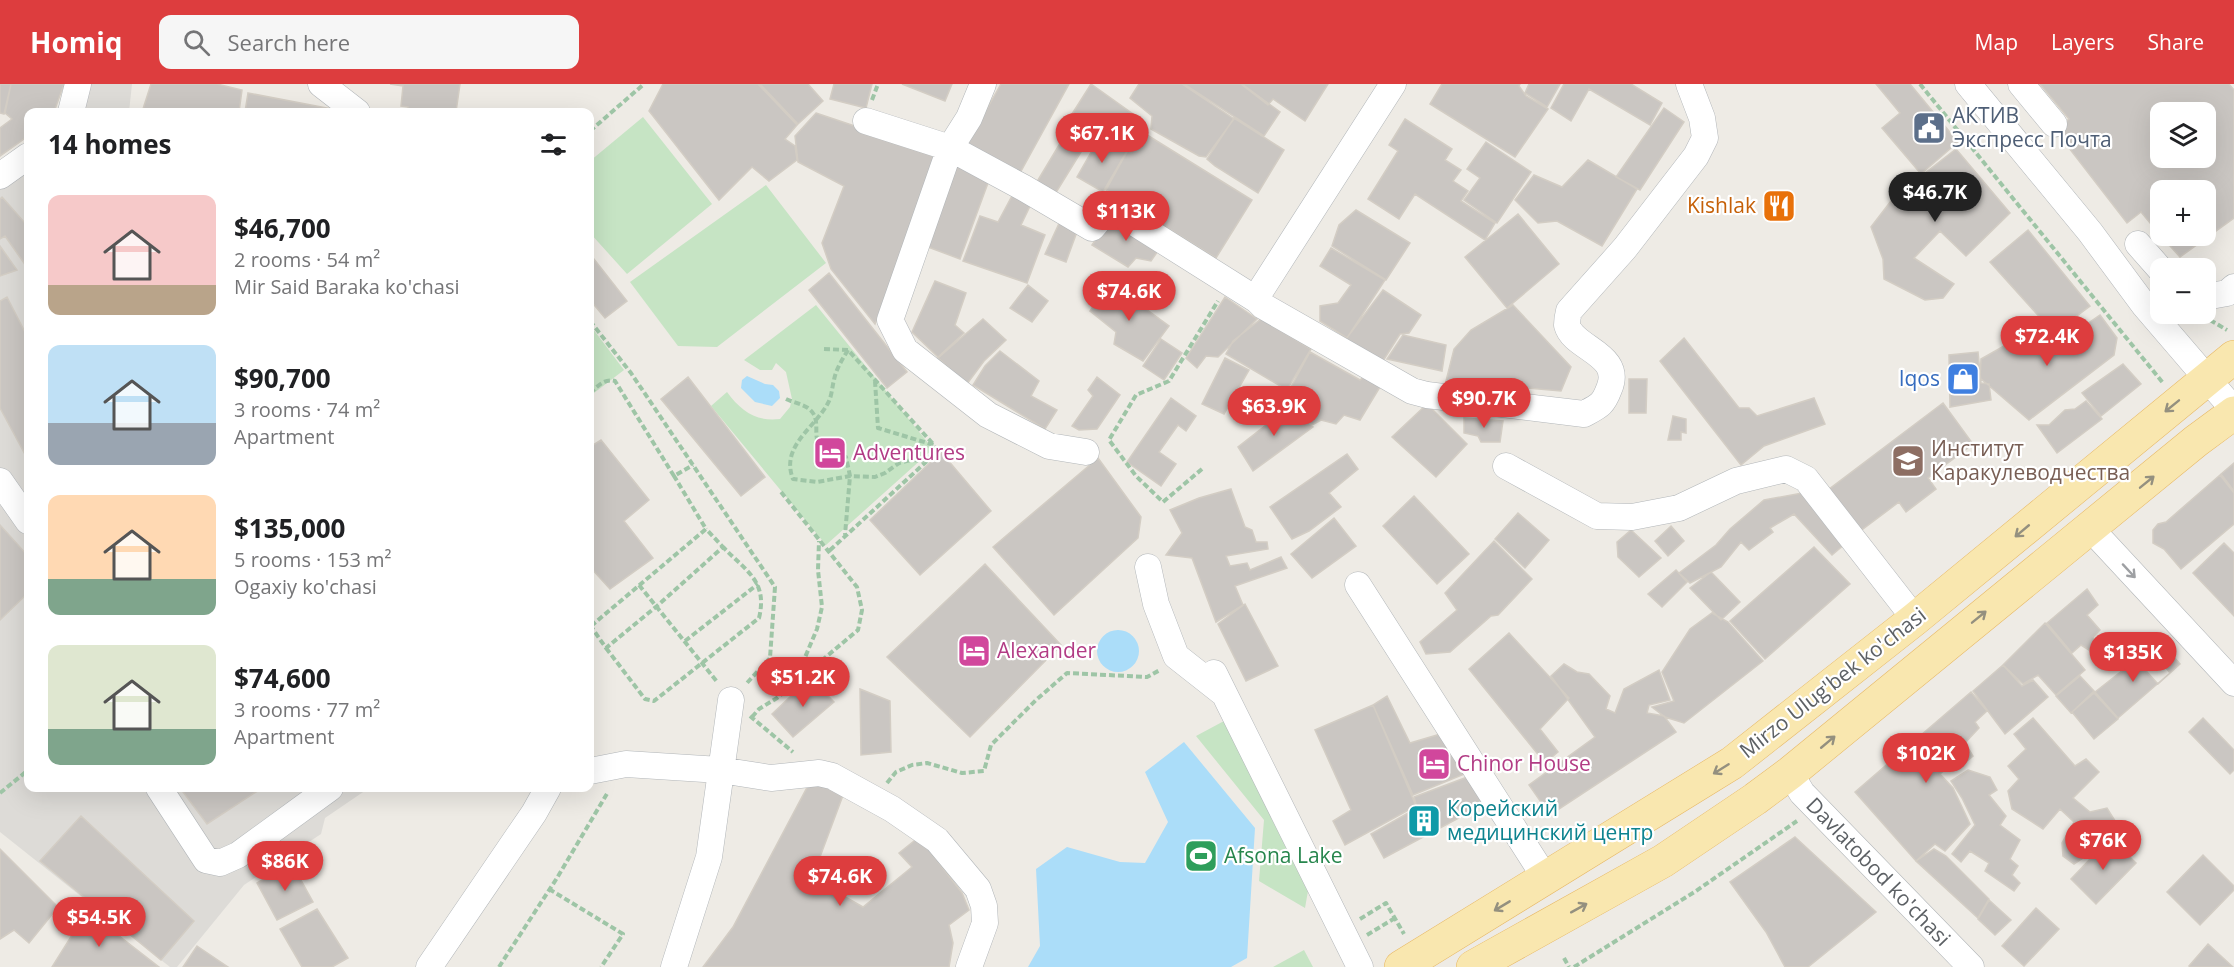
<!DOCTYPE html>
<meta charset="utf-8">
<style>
:root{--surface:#fff;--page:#f6f6f6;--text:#202124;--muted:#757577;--accent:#dd3d3e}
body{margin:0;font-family:"Open Sans",sans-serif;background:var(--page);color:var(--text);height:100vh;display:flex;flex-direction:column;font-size:22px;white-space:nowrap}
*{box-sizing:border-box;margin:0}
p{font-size:20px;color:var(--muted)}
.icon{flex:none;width:33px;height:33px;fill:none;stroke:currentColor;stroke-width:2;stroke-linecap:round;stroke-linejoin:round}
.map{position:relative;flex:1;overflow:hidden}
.panel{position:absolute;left:24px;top:24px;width:570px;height:684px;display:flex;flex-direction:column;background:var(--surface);border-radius:12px;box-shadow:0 6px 24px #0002}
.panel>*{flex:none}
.controls{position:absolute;left:2150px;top:18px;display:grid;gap:12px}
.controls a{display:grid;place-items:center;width:66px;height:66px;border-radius:12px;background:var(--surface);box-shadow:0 6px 24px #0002;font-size:30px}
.price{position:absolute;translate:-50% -51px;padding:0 14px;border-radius:21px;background:var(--accent);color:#fff;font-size:20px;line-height:39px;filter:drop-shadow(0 2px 3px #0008)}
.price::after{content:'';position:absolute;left:50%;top:36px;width:18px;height:14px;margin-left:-9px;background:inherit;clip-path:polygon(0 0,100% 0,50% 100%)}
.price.active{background:#222;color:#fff}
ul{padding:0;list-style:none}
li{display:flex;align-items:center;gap:18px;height:150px;padding:0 24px}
li span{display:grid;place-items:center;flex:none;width:168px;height:120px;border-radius:12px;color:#555}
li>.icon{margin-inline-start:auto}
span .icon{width:72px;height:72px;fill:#fffc;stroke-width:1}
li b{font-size:26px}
h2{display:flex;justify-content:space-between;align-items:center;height:72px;padding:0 24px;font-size:26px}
header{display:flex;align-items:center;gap:36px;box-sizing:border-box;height:84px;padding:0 30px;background:var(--accent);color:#fff}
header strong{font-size:28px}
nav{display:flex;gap:33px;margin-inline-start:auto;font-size:21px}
.search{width:420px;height:54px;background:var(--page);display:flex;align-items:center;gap:15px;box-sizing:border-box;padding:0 21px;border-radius:12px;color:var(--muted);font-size:22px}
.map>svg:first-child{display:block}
.industrial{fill:#dddbd7}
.green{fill:#c6e4c4}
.water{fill:#abddf9}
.building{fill:#cac6c2;stroke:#d3cdc4;stroke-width:1.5;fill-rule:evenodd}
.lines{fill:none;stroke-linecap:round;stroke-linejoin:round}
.minor-casing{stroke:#b2b6b9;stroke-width:27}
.major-casing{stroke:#e7b865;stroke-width:34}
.path{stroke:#9ec5a6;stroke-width:4;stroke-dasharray:6 3;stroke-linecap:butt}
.minor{stroke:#fff;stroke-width:26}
.major{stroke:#f9e7af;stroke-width:33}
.oneway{stroke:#94907f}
.oneway2{stroke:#9ea0a3}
.labels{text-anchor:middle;stroke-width:4.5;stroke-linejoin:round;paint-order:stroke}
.service-label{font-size:21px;fill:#4e5e75;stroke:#fff;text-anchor:start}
.food-label{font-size:21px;fill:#c56008;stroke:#fff;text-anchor:end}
.shop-label{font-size:21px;fill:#366cbe;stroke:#fff;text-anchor:end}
.education-label{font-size:21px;fill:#785e54;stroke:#fff;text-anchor:start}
.hotel-label{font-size:21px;fill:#b23c85;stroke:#fff;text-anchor:start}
.street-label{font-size:21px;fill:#5d6165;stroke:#fff}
.culture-label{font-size:21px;fill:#0d838f;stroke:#fff;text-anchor:start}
.leisure-label{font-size:21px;fill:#27864d;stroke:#fff;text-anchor:start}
</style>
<header>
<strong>Homiq</strong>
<div class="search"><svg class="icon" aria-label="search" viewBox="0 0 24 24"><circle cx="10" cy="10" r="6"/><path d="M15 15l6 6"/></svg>Search here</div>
<nav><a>Map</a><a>Layers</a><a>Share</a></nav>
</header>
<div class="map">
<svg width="2234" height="883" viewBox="0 0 2234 883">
<rect width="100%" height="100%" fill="#eeebe5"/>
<path class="industrial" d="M88 0H132L129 28H81Z
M28 74V704H369L325 734 321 750 244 801 177 883H170L0 748V91Z"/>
<path class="green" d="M643 33 712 120 627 190 590 149V77Z
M766 101 826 179 717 263 678 262 630 198Z
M816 221 933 365 826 461 711 322 727 308C741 327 756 338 780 335L790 323 792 315 786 288 776 279 772 286H760L744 276Z
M590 241 624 286 590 312Z
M1224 637 1308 807 1305 824 1259 797 1264 736 1196 652Z
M1304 866 1313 883H1273Z"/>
<path class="water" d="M747 292 765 300 773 301 779 307 780 314 772 322 755 318 741 304 742 296Z
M1097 567a21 21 0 1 1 42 0a21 21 0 1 1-42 0Z
M1184 658 1255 744 1247 874 1231 883H1028L1040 862 1036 785 1067 763 1120 778 1145 779 1168 738 1145 688Z"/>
<path class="building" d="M0 0H11L4 30 0 29Z
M11 0H64L54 28H28V52L0 72V44L12 35 5 29Z
M151 0H217L242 6 239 28H142Z
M390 0H460L456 28H408V23L401 22 403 2Z
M663 0H758L797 41 785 55 795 62 797 76 769 97 752 83 719 116 649 27Z
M760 0H808L823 17 798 40Z
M834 0H872L866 24 830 15Z
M902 0H952L945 17Z
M1001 0H1069L1020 89 967 60Z
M1091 0 1140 35 1123 61 1097 42 1080 65 1058 52Z
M1139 0H1182L1234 35 1206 73 1199 72 1151 45 1152 32 1130 14Z
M1184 0H1242L1280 28 1264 52Z
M1241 0H1328L1305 37 1273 15 1268 21Z
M1442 0H1520L1519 2 1526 12 1548 25 1515 73 1430 20Z
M1529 0H1560L1547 23 1525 9Z
M1564 0H1631L1662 19 1650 41 1589 5 1571 37 1551 24Z
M1876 0H1910L1958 58 1921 90 1882 44 1900 29Z
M2040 0H2229L2234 6V134L2180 173 2161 152H2205V106H2160V151L2141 128 2127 139 2055 46 2069 35ZM2160 28H2205V74H2160Z
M248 9 343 27V28H245Z
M1664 24 1684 38 1640 106 1616 93Z
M816 29 938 70 875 240 831 185 822 159 844 102 798 78 795 52Z
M1234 34 1284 66 1258 109 1215 82 1207 75Z
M1405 35 1452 65 1445 76 1461 86 1453 97 1468 107 1461 117 1495 139 1485 156 1415 110 1399 135 1368 115 1398 67 1389 61Z
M1139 46 1252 116 1216 174 1106 106Z
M1101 51 1127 67 1103 108 1077 93Z
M1062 56 1081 68 1052 115 1032 106Z
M1486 58 1531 88 1497 139 1464 116 1480 94 1467 85Z
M1956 65 2010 129 1966 172 1940 147 1914 174 1954 200 1943 214 1925 216 1884 195 1883 175 1871 143 1894 113Z
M952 73 991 91 960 175 920 160Z
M1588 76 1637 105 1602 162 1557 137 1538 139 1515 116 1534 91 1562 103Z
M1013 110 1031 120 1021 141 1045 151 1027 199 963 177 980 132 998 138Z
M2 113 24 138 28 134V175L24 179 5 152 0 155V115Z
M1356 126 1410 159 1386 196 1332 162 1339 141Z
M1113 130 1162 161 1151 177 1136 174 1128 183 1092 161Z
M1518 130 1559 180 1507 224 1465 173Z
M1061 135 1078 145 1066 178 1045 170Z
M2028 146 2090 222 2054 249 1990 178Z
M0 162 17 186 0 192Z
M1331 164 1385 196 1347 254 1320 237V222L1338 219 1351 201 1320 182Z
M590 170 627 217 605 234 590 216Z
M829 189 907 288 887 304 809 206Z
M935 197 966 209 955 241 964 249 938 273 912 248Z
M1109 198 1169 242 1143 277 1114 260 1116 248 1090 227Z
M1028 201 1048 217 1032 238 1010 224Z
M1383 206 1421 231 1409 249 1400 250 1383 277 1346 255Z
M7 213 28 254V376L0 324V217Z
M1225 213 1257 235 1218 273 1206 272 1197 284 1186 274Z
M1513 221 1571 283 1561 307 1446 297 1454 265 1471 246Z
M2100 231 2117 254 2114 271 2029 336 1980 294 1981 275 2018 254 2040 258 2052 264Z
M983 235 1006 256 984 277 967 300 938 274Z
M1261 235 1311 265 1287 306 1226 270 1233 257Z
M1403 251 1446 261 1442 287 1387 275Z
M1684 254 1739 324H1749L1757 332 1814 314 1825 340 1764 362 1741 381 1660 277Z
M1161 255 1182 269 1164 296 1143 282Z
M1000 267 1039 297 1031 312 1057 326 1045 345 973 301 985 282Z
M1310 268 1360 296 1368 289 1383 298 1360 336 1344 331 1336 340 1321 336 1312 341 1294 321 1303 310 1291 303Z
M1978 268 1981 299 1989 300 1991 316 1950 323 1949 271Z
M1225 274 1249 286 1224 330 1202 320Z
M2123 280 2141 300 2101 332 2082 309Z
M688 293 765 393 741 412 661 315Z
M1097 293 1120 311 1097 345 1079 346 1072 342 1093 312 1088 306Z
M1629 295H1647L1646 329H1629Z
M1171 314 1196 332 1186 347 1178 341 1159 368 1176 380 1161 402 1127 378Z
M2086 317 2102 335 2057 369 2037 341H2049L2065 326 2075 325Z
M1943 319 1973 360 1928 394 1936 405 1906 428 1899 418 1855 451 1824 409Z
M1427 320 1467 360 1436 393 1392 353Z
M1292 321 1313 343 1253 387 1238 363Z
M1673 332 1686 335V349L1681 348V356H1668Z
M1464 334 1503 337 1500 358H1481L1478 352 1464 349Z
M601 356 649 416 624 437 653 474 610 505 590 483V363Z
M941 368 991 427 920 491 870 436Z
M1347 370 1358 385 1329 409 1341 423 1309 447 1292 455 1270 423Z
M1098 374 1141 433 1138 454 1054 531 993 463Z
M2234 379V407L2221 390Z
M2220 391 2234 409V440L2181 485 2164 465 2153 459V446L2158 440 2166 438Z
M1231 405 1245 443 1252 446 1256 458H1267L1268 465 1226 472 1230 482 1247 479 1250 486 1281 473 1287 484 1235 502 1243 521 1216 538 1192 474 1166 471 1182 449 1170 426 1199 414Z
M1802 409 1845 460 1832 471 1794 430 1770 444 1773 448 1749 466 1741 458 1721 483 1690 499 1679 489 1716 461 1730 445 1764 416Z
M1414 412 1469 470 1437 500 1383 442Z
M1518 429 1549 456 1525 484 1495 455Z
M1334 434 1356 462 1312 494 1291 470Z
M0 441 28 472V509L0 536Z
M1671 442 1684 457 1668 472 1655 457Z
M1631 446 1661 474 1639 493 1618 473 1617 458Z
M1494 457 1532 495 1498 531 1491 532 1450 568 1426 570 1420 558 1457 526 1445 509Z
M2224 459 2234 469V532L2193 489Z
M1814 463 1850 500 1765 575 1730 537Z
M985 480 1061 561 970 653 887 573Z
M1676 486 1687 498 1662 523 1648 510Z
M1711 488 1740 518 1721 536 1690 504Z
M2087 505 2098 521 2087 531 2100 546 2093 553 2096 560 2089 566 2081 561 2072 569 2047 539Z
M1245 520 1278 582 1246 597 1218 540Z
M1712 529 1728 538 1763 577 1684 639 1665 633 1652 623 1674 617 1662 588 1690 545Z
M2045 539 2085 586 2056 611 2038 591 2023 600 2003 581Z
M1509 549 1569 614 1540 645 1558 668 1545 679 1469 585Z
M2160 557 2180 580 2158 600 2137 577Z
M2151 564 2170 589 2118 634 2095 608Z
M1564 580 1577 588 1589 590 1610 612 1606 625 1615 629 1624 605 1659 586 1670 616 1649 621 1647 629 1664 632 1676 648 1550 731 1529 701 1595 653 1551 592Z
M2003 581 2022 602 2033 596 2048 613 2005 650 1973 607Z
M2080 592 2094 607 2071 629 2056 612Z
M810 594 834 618 793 653 772 630Z
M860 605 890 617 891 668 861 671Z
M1971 608 1987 627 1975 638 1979 644 1965 659 1973 672 1956 686 1949 682 1940 690 1953 704 1970 740 1945 767 1935 760 1916 777 1855 708Z
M2094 609 2118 635 2094 655 2072 628Z
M1387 612 1410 659 1444 649 1467 689 1413 711 1373 621Z
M1373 621 1416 722 1345 761 1333 737 1351 726 1315 646Z
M2033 634 2075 682 2086 675 2099 688 2073 714 2090 728 2107 724 2117 740 2086 772 2074 780 2063 772 2062 759 2074 738 2060 725 2043 745 2012 725 2008 707 2019 695 2008 682 2026 665 2014 650Z
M2203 634 2234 666V686L2230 690 2189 648Z
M1968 686 1990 693 1997 706 1989 711 2006 732 2000 741 2020 756 2010 775 2018 782 2012 791 2020 799 2014 807 1985 787 1989 779 1970 767 1961 778 1952 770 1975 741 1962 714 1951 697Z
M1470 692 1485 720 1384 774 1371 750 1417 724 1414 713Z
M811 696 845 706 814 789 831 805 863 823 912 783 899 769 919 753 962 809 969 826 949 841 953 859 949 883H703L733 843Z
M180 704H262L207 740Z
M81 732 194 837 161 876 40 777Z
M1795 753 1876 828 1808 883H1785L1766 848 1730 798Z
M2110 754 2136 779 2096 820 2071 795Z
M0 765 58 823 29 859 14 846 0 855Z
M1934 765 1946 772 1989 815 1978 834 1916 777Z
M2203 771 2234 802V806L2200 841 2167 808Z
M291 778 313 818 277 836 257 799Z
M1989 816 2011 836 1995 851 1978 835Z
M2036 824 2059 845 2024 882 2002 862Z
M317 825 348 874 332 883H302L280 845Z
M87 827 159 883H52Z
M2208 860 2233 883H2190L2189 882Z
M197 862 228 883H183Z"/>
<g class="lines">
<defs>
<path id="minor" d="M321 0 357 28
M983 0 969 34 950 64 890 236 905 266 988 331 1049 362 1086 368
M1393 0 1259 209 1257 216 1263 222 1412 307 1427 311 1584 330C1599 322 1603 321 1609 305 1624 270 1573 265 1567 241 1567 236 1568 231 1569 227L1625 164 1696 72 1705 54 1702 34 1689 0
M1968 0 2090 148 2144 221 2234 326
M2021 0 2054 40
M71 28 78 0
M866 37 950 64 1024 104 1092 144 1111 122 1130 136 1257 216
M0 92 28 72
M2138 160 2160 185
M2205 213 2227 209 2234 203
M1506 382 1597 432 1632 433 1679 424 1736 397 1786 385 1806 395 1915 535
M0 397 28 437
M2090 444 2234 599
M1148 483 1156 520 1176 572 1223 609
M1358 501 1546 795
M1214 589 1360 883
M590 687 626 680 720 686 771 694 819 689 832 692 892 725 937 756 978 805 984 822 985 839 969 883
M1790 689 1802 709 1971 883
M159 704 206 776 220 779 238 771 330 704
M429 883 534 729 548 704
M674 883 709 773 731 616"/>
<path id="major" d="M1401 883 1732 679 1915 535 2234 273
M1473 883 1663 777 1755 715 1790 689 2196 357 2234 329"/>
</defs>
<use href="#minor" class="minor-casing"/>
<use href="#major" class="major-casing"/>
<path class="path" d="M1920 0 2163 299
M872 16 878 0
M590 47 644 0
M2210 236 2227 246
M590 237 631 289 775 503 770 574 746 600
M824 265 848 266 934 361 935 367 927 377 828 468
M848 266C842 276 836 285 834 296 832 303 832 312 828 319 815 344 780 362 793 395L817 398 850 392 875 393 885 389 899 379 911 376 927 377
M875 297 878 344 934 361
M590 309C597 303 604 294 615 297L674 392 693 381
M786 315C792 318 802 320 808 324 829 339 797 367 846 373L850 392 845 451
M1202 385 1163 418 1136 392 1109 356 1136 311 1169 297 1218 217
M639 501 718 599
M590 541 606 564 657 522 723 463 706 445
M591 542 706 445 674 392
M685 557 758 500
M606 564 645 615 654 617 759 534C768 497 746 487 723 463
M795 597 817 545 822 523 818 486 819 457
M750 632 793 668
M752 633 759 625 777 614 858 546 862 526 857 503 781 408
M887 699 896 688 912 681 927 679 962 689 984 687 991 661 1036 616 1067 589 1147 593 1160 586
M0 709 27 687
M549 805 623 850 601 883
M1360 835 1386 819 1404 850
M1367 851 1395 834
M1564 874 1569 883
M499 883 557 794 608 708
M1574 883 1696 807 1797 737"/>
<use href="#minor" class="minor"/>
<use href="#major" class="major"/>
</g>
<defs><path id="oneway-shaft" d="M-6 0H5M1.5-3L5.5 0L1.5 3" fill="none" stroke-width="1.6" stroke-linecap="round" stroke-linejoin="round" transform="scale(1.5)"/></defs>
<g class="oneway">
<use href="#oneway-shaft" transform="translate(2172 322) rotate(141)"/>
<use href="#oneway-shaft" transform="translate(2147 398) rotate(-39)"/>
<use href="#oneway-shaft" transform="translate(2022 447) rotate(140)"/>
<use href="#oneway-shaft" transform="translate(1979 533) rotate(-39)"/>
<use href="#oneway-shaft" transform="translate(1828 658) rotate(-40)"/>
<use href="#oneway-shaft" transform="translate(1721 685) rotate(148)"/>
<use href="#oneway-shaft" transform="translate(1502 822) rotate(149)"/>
<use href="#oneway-shaft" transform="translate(1579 824) rotate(-29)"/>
</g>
<use class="oneway2" href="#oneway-shaft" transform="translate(2129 487) rotate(47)"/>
<defs>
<symbol id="civic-square" viewBox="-11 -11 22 22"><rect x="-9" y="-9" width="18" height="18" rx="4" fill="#5c6f8a" stroke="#fff"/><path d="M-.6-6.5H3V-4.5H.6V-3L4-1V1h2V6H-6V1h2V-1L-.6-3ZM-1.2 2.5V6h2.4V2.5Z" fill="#fff"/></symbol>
<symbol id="restaurant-square" viewBox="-11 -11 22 22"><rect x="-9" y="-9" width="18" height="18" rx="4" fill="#e8710a" stroke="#fff"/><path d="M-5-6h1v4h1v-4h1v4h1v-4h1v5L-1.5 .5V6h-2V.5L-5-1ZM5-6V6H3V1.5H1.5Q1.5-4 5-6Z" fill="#fff"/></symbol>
<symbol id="shop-square" viewBox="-11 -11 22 22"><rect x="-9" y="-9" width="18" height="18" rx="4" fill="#3f7fe0" stroke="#fff"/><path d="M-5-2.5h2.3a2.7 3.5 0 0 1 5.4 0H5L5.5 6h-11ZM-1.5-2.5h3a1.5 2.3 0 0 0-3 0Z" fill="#fff"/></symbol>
<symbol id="hotel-square" viewBox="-11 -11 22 22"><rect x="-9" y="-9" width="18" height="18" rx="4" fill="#d1479c" stroke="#fff"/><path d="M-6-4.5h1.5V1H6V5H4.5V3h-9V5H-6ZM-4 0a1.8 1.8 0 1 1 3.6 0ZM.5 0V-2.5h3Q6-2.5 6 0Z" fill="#fff"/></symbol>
<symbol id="university-square" viewBox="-11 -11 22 22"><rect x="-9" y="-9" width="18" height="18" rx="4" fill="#8d6e63" stroke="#fff"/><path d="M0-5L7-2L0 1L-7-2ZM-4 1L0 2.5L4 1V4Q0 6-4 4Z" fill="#fff"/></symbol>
<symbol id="building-square" viewBox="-11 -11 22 22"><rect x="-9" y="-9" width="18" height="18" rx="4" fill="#0f9aa8" stroke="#fff"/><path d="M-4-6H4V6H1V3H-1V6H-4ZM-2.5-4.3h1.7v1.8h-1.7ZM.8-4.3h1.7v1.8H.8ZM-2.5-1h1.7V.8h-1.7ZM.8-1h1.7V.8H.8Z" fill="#fff"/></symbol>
<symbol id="stadium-square" viewBox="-11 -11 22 22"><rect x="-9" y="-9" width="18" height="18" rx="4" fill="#2e9e5b" stroke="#fff"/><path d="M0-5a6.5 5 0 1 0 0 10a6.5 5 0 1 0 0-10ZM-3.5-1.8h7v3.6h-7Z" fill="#fff"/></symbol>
</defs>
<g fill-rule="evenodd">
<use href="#civic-square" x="1910" y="25" width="38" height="38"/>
<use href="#restaurant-square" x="1760" y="103" width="38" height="38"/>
<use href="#shop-square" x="1944" y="276" width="38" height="38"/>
<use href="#hotel-square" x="811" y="350" width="38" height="38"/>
<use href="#university-square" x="1889" y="358" width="38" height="38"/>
<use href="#hotel-square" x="955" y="548" width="38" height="38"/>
<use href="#hotel-square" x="1415" y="661" width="38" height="38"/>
<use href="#building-square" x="1405" y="718" width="38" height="38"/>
<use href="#stadium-square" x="1182" y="753" width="38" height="38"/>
</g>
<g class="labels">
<g class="service-label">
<text x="1952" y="39">АКТИВ<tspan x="1952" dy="24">Экспресс Почта</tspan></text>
</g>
<g class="food-label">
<text x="1756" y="129">Kishlak</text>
</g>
<g class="shop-label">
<text x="1940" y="302">Iqos</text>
</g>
<g class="education-label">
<text x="1931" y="372">Институт<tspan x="1931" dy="24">Каракулеводчества</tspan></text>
</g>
<g class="hotel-label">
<text x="853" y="376">Adventures</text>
<text x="997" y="574">Alexander</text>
<text x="1457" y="687">Chinor House</text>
</g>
<g class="street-label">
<text transform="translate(1833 599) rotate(-38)" y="7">Mirzo Ulug'bek ko'chasi</text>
<text transform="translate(1878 788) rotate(46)" y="7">Davlatobod ko'chasi</text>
</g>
<g class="culture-label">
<text x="1447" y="732">Корейский<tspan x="1447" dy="24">медицинский центр</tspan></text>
</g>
<g class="leisure-label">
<text x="1224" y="779">Afsona Lake</text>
</g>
</g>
</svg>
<div class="controls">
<a><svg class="icon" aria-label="layers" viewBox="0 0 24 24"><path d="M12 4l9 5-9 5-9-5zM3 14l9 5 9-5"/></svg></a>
<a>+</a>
<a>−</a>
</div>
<b class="price" style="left:1102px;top:80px">$67.1K</b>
<b class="price active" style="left:1935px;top:139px">$46.7K</b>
<b class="price" style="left:1126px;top:158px">$113K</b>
<b class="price" style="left:1129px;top:238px">$74.6K</b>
<b class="price" style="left:2047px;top:283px">$72.4K</b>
<b class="price" style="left:1484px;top:345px">$90.7K</b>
<b class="price" style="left:1274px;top:353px">$63.9K</b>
<b class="price" style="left:2133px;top:599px">$135K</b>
<b class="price" style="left:803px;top:624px">$51.2K</b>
<b class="price" style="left:1926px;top:700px">$102K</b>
<b class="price" style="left:2103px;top:787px">$76K</b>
<b class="price" style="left:285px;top:808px">$86K</b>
<b class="price" style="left:840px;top:823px">$74.6K</b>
<b class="price" style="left:99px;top:864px">$54.5K</b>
<section class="panel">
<h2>14 homes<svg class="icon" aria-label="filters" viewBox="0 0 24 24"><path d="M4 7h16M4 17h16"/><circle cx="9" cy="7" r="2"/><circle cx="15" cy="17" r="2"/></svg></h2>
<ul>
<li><span style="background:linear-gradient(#f6c9c9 75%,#b9a48a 0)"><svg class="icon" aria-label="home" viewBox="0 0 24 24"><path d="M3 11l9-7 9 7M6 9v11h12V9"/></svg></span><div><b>$46,700</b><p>2 rooms · 54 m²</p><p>Mir Said Baraka ko'chasi</p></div></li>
<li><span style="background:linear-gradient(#bfe0f5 65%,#9aa5b1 0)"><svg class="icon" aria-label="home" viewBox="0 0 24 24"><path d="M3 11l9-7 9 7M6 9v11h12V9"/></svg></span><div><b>$90,700</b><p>3 rooms · 74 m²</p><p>Apartment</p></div></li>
<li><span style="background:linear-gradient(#ffd9b3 70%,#7fa58c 0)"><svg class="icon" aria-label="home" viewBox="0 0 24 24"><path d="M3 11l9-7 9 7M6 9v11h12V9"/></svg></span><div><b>$135,000</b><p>5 rooms · 153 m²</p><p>Ogaxiy ko'chasi</p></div></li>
<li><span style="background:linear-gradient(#dfe7d0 70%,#7fa58c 0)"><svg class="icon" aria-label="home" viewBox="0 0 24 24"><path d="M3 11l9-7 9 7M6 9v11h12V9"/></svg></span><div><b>$74,600</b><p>3 rooms · 77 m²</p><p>Apartment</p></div></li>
</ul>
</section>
</div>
